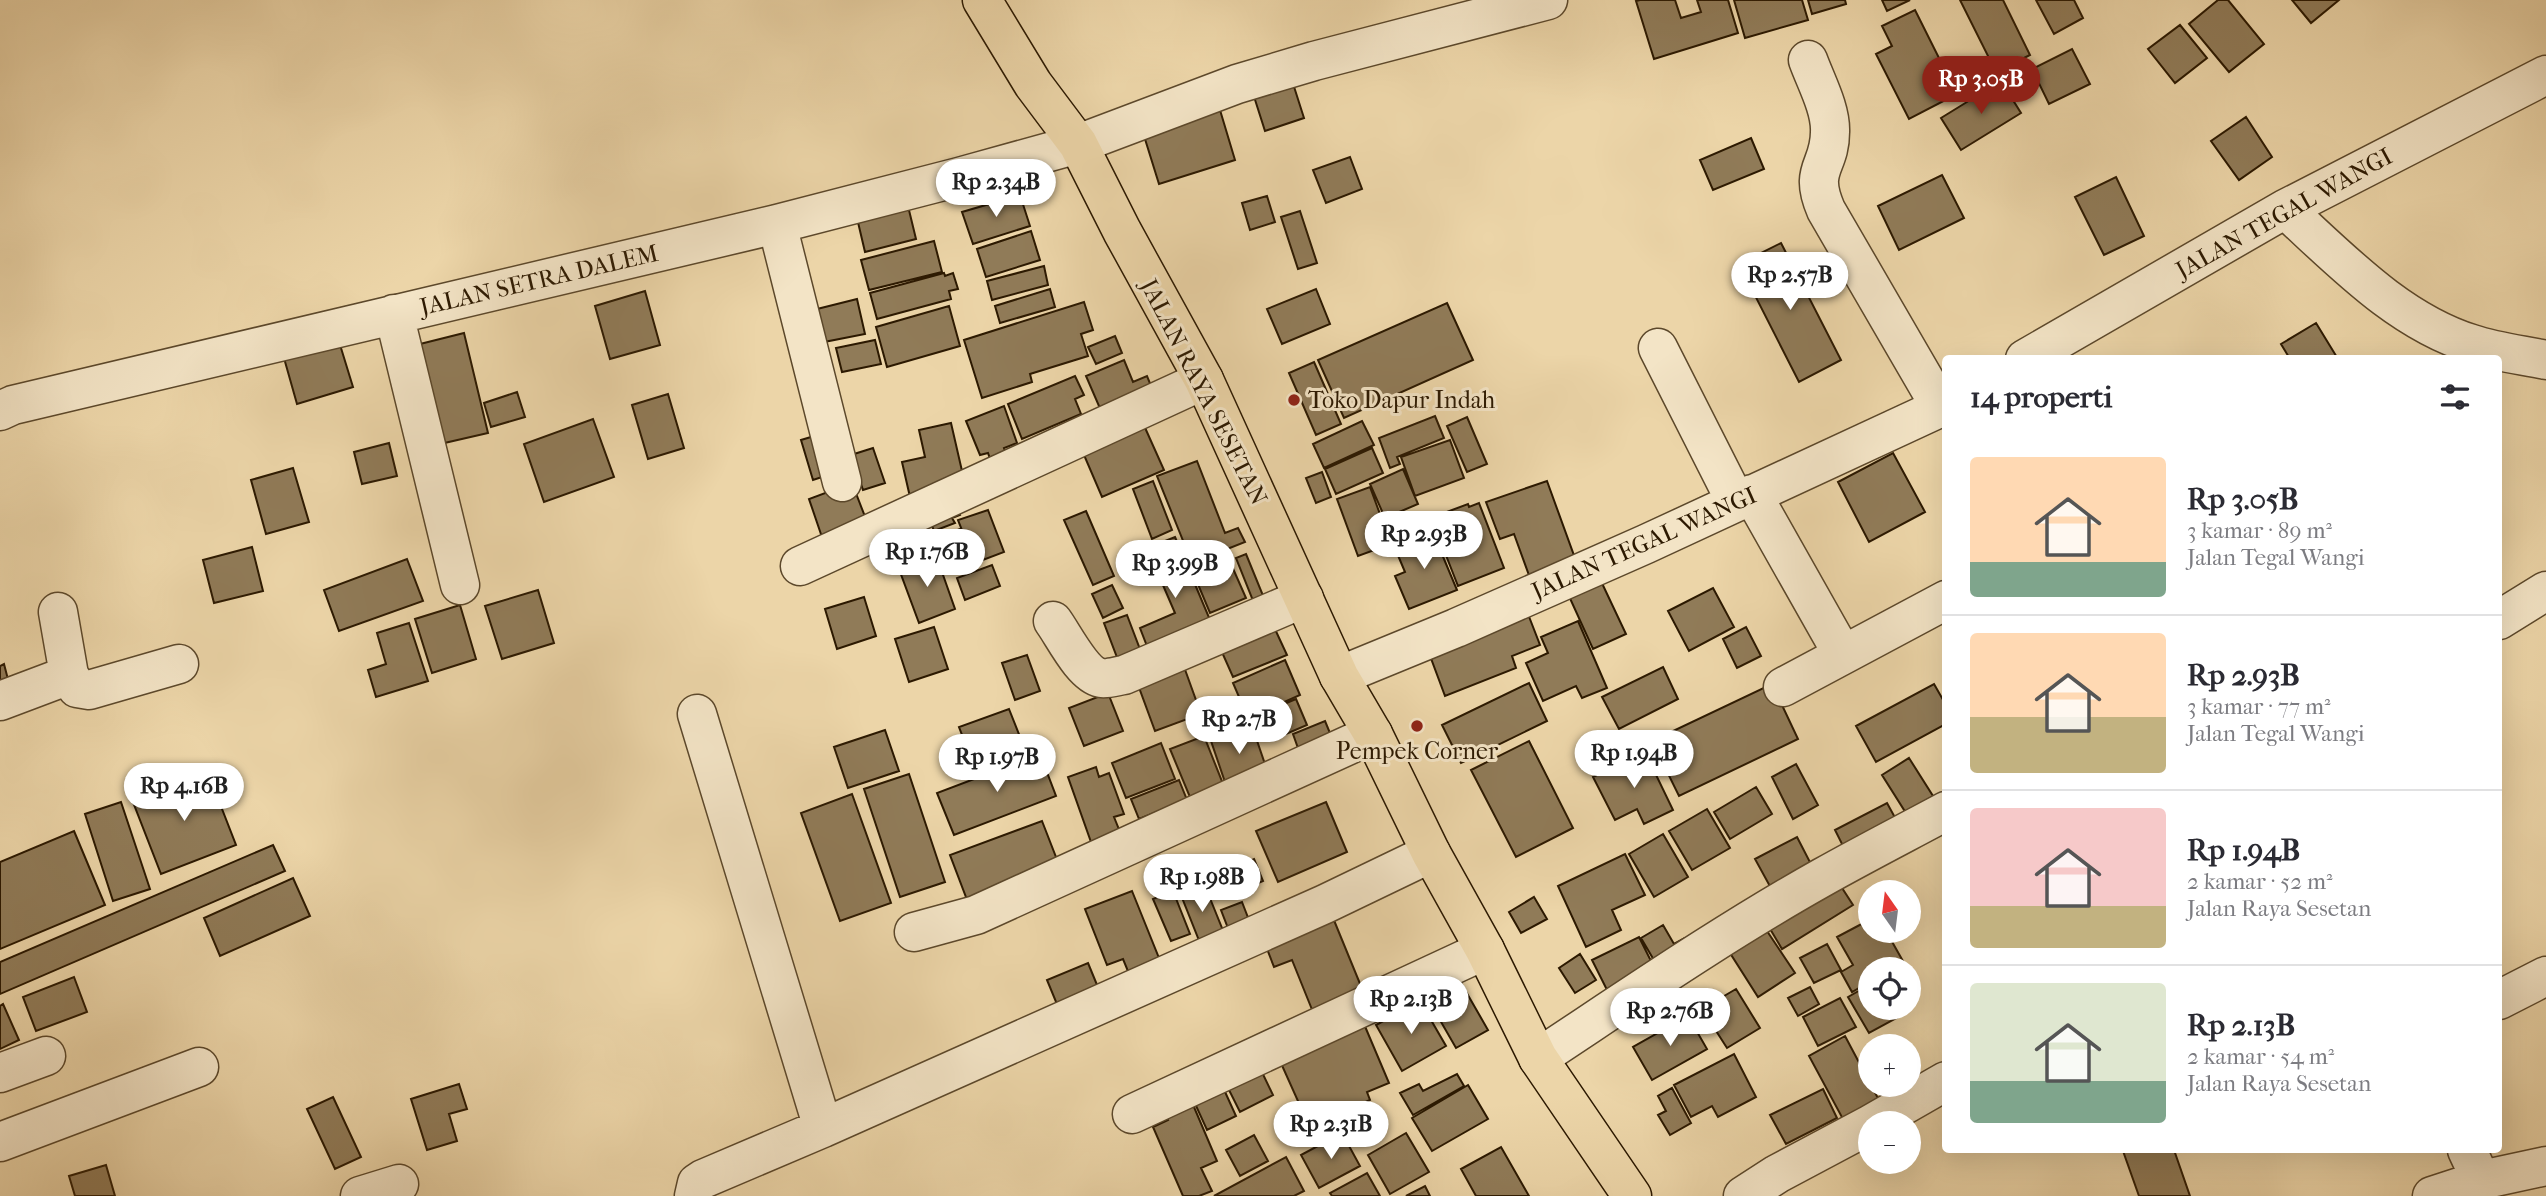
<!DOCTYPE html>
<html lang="id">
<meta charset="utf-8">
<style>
:root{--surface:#fff;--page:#f7f7f7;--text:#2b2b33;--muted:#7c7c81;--line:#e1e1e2;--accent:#8f2418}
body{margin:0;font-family:"IM FELL French Canon",serif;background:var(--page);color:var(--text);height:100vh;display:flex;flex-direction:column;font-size:26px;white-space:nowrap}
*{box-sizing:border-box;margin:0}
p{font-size:23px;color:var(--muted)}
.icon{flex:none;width:38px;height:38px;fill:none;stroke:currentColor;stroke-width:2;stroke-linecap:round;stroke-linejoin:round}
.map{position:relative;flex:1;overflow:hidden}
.drawer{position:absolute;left:1942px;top:355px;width:560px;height:798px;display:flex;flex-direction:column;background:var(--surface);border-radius:7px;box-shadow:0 7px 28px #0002}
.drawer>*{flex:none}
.needle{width:46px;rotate:346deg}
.tools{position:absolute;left:1858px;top:880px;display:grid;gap:14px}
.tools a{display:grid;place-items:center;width:63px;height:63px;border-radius:50%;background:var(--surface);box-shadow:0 7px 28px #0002;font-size:35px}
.price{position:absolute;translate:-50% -60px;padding:0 16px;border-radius:24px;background:#fff;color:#222;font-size:23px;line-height:46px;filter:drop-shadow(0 2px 4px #0008)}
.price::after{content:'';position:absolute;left:50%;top:42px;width:21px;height:16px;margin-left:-10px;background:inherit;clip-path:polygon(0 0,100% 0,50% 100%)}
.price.on{background:var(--accent);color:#fff}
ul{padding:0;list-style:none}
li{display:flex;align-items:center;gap:21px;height:175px;padding:0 28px}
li+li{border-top:2px solid var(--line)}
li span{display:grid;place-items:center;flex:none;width:196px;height:140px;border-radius:7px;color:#555}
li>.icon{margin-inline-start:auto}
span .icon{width:84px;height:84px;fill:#fffc;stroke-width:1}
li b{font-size:30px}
h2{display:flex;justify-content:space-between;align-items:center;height:84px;padding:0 28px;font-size:30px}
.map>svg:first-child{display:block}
.building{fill:#907b58;stroke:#2c1901;stroke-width:2}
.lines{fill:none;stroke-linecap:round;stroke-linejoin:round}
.minor-casing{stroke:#5c482b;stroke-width:41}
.major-casing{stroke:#2c1901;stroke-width:41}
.minor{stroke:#f3e4c6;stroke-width:38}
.major{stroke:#ecd5a8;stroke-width:38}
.poi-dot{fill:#8f2418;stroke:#f3e4c6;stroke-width:2.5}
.labels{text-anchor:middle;stroke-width:6;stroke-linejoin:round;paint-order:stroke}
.street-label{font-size:24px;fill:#2c1901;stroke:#f3e4c6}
.poi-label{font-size:24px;fill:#2c1901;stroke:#f3e4c6;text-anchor:start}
</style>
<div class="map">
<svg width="2546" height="1196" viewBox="0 0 2546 1196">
<rect width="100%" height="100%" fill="#ecd5a8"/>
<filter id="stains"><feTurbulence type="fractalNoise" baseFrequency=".00286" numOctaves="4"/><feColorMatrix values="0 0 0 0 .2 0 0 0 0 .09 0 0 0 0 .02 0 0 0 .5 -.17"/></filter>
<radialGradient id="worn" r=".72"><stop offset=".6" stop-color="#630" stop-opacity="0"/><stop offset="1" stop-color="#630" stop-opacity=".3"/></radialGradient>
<path class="building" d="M1640 0H1675L1681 18 1701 12 1697 0H1728L1738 33 1654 59 1636 1Z
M1734 0H1802L1808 20 1745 38Z
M1808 0H1845L1846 4 1812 14Z
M1882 0H1910L1887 11Z
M1960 0H2003L2030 55 1996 72Z
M2036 0H2074L2083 18 2054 34Z
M2218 0H2228L2264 44 2229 72 2189 24Z
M2292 0H2339L2311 23Z
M1915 10 1957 94 1909 119 1876 54 1892 46 1882 26Z
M2180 25 2207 58 2175 83 2148 49Z
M2072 49 2090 84 2049 104 2032 69Z
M1289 71 1304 118 1265 131 1250 84Z
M2001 81 2021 113 1961 150 1941 118Z
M1217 100 1235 160 1159 184 1140 123Z
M2246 117 2272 157 2239 180 2211 141Z
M1751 138 1764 169 1713 190 1700 160Z
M1350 157 1362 189 1326 203 1313 170Z
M1039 173 1042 187 1037 188 1039 197 1024 200 1022 191 1014 193 1012 179Z
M1942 175 1964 218 1899 250 1878 206Z
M2116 177 2144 236 2104 255 2075 197Z
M1020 195 1030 226 973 244 962 212Z
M1267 196 1275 222 1250 230 1242 203Z
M908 206 916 239 865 252 857 218Z
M1300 211 1317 263 1298 269 1281 217Z
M1031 231 1040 260 986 277 977 249Z
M934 241 942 272 869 290 861 260Z
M1781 243 1841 360 1799 382 1739 264Z
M1044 266 1048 285 992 300 987 281Z
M944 273 945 276 953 273 958 289 949 291 951 299 877 319 870 293Z
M1050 289 1055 307 1000 323 995 306Z
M1316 289 1330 324 1282 344 1267 309Z
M645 291 660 345 610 359 595 306Z
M857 299 865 334 824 342 817 309Z
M1084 302 1093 330 1081 334 1088 356 1030 374 1032 382 982 398 964 340Z
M1447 303 1473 360 1344 418 1318 360Z
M949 306 960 346 887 367 876 327Z
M2316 323 2338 359H2290L2281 344Z
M464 333 488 433 440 444 416 345Z
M337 335 353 387 297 404 282 351Z
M1115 336 1122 353 1096 364 1088 347Z
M875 340 881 364 842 372 836 348Z
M1124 360 1133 382 1147 376 1156 398 1105 420 1086 376Z
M1314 362 1341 424 1316 435 1289 373Z
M1075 376 1084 395 1075 399 1081 414 1022 439 1008 404Z
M517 392 525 417 491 427 484 403Z
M668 394 684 448 648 459 632 405Z
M1004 406 1017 443 1004 448 1008 459 992 465 988 453 980 455 966 421Z
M1435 416 1444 438 1397 457 1400 464 1390 468 1379 438Z
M1467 417 1487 464 1467 472 1447 426Z
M593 419 614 477 544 502 524 444Z
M1142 421 1164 470 1102 497 1081 448Z
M1362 421 1374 445 1324 468 1313 444Z
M951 423 965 484 910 497 902 462 925 457 919 430Z
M821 434 834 473 813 480 801 440Z
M1450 440 1464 478 1415 496 1401 457Z
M389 443 397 476 362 484 354 452Z
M873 448 885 483 863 490 851 455Z
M1372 448 1383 473 1336 494 1325 469Z
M1893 453 1925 512 1869 542 1838 482Z
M1197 461 1225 533 1238 528 1245 542 1192 563 1157 476Z
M293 468 309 522 266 534 251 480Z
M1403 469 1418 504 1385 518 1370 484Z
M1322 472 1331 497 1316 503 1306 478Z
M1153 481 1172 530 1152 539 1133 489Z
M1547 481 1576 561 1530 578 1514 534 1500 539 1486 502Z
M852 483 869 527 824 543 809 499Z
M1370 487 1391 544 1358 556 1337 499Z
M955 501 960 515 952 518 955 523 934 531 927 512Z
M1479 503 1504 568 1458 586 1433 522 1446 516 1444 513 1468 504 1469 507Z
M988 510 1004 552 975 563 958 520Z
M1086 511 1114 576 1093 585 1064 520Z
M1431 528 1457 590 1409 609 1395 576 1405 572 1397 553 1413 547 1409 537Z
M960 529 973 564 951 572 938 537Z
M1175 537 1213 627 1150 654 1140 628 1175 613 1147 548Z
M252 547 263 591 214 603 203 560Z
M1246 554 1264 598 1254 603 1236 558Z
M936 555 955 609 919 623 899 569Z
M1227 555 1246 598 1210 613 1192 570Z
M407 559 423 601 339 631 324 590Z
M992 565 1000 586 965 600 957 578Z
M1600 579 1626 634 1593 649 1568 594Z
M1112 585 1123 608 1103 618 1092 594Z
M1713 588 1734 627 1689 651 1668 611Z
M538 590 554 643 502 659 485 606Z
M864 597 876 636 837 649 825 609Z
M460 605 476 659 432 673 415 619Z
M1528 614 1540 645 1512 656 1516 668 1445 696 1429 653Z
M1127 615 1141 652 1118 660 1104 623Z
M1578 621 1607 688 1582 698 1576 686 1543 701 1526 663 1548 653 1541 637Z
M409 623 428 681 376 697 368 670 386 664 377 633Z
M934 627 948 669 909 682 895 639Z
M1274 627 1287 655 1233 677 1221 650Z
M1746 627 1761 656 1737 668 1723 639Z
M1027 655 1040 691 1015 700 1002 663Z
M1285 660 1300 695 1248 718 1233 683Z
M4 664 12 695 0 698V666Z
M1183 664 1201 714 1155 731 1137 682Z
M1663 667 1678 699 1619 729 1602 697Z
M1529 683 1547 721 1461 763 1442 725Z
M1772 684 1798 739 1679 796 1652 741Z
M1934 684 1946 705V724L1876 762 1856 726Z
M1108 693 1123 731 1084 746 1069 708Z
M1296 699 1307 725 1272 740 1260 714Z
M1009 709 1026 752 976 771 959 727Z
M1325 721 1332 738 1299 751 1293 734Z
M1251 723 1268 773 1227 788 1210 738Z
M885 730 899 771 848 788 834 747Z
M1204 736 1225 789 1192 802 1170 749Z
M1529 741 1573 828 1516 857 1471 770Z
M1161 743 1175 779 1126 798 1112 763Z
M1645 752 1673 810 1644 824 1637 809 1615 820 1593 777Z
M1040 754 1056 796 954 835 937 793Z
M1909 758 1933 796 1906 813 1882 775Z
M1796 764 1818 805 1793 819 1772 777Z
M1096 767 1099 777 1109 773 1124 814 1114 817 1120 832 1091 842 1068 777Z
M208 773 236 845 161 874 133 802Z
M909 774 945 882 900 897 864 789Z
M1179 780 1187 800 1139 819 1131 799Z
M1756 787 1772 814 1730 839 1714 812Z
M852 794 891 903 840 921 801 813Z
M121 802 150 889 113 901 85 814Z
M1326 802 1347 852 1278 882 1256 831Z
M1887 803 1898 823 1845 850 1835 830Z
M1707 809 1730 848 1692 870 1669 831Z
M1042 821 1061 870 969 905 950 855Z
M74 831 105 905 0 949V862Z
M1663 834 1688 877 1654 897 1629 854Z
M1797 837 1813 868 1772 890 1755 859Z
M273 845 285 871 0 994V962Z
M1625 854 1645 895 1612 910 1621 930 1586 947 1558 886Z
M1254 859 1263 881 1236 893 1226 872Z
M1833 874 1853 905 1782 949 1763 917Z
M293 878 310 916 220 956 204 918Z
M1203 881 1226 938 1202 948 1179 890Z
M1132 891 1163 968 1132 981 1123 959 1107 965 1085 909Z
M1173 891 1190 934 1171 941 1153 899Z
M1534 897 1547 919 1521 933 1509 912Z
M1242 902 1252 928 1231 936 1221 910Z
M1331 913 1363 991 1313 1012 1292 960 1274 967 1264 941Z
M1759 919 1795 973 1758 997 1723 942Z
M1871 919V931H1886L1904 963 1892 970H1871V981L1852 992 1841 972 1853 965 1837 937Z
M1663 925 1674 944 1685 938 1658 967 1641 938Z
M1639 937 1656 971 1609 994 1592 960Z
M1827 944 1841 970 1814 983 1800 958Z
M1580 954 1596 980 1575 993 1559 968Z
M1088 963 1102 997 1061 1014 1047 980Z
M1457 976 1488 1030 1456 1048 1425 994Z
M74 977 87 1012 36 1031 23 997Z
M1871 984V1008H1898L1902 1015 1869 1033 1848 997Z
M1810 987 1819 1004 1798 1016 1788 998Z
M1736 989 1760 1028 1727 1048 1702 1009Z
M1840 998 1856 1027 1818 1046 1803 1017Z
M1420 1001 1446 1046 1402 1071 1376 1025Z
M3 1004 19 1040 0 1049V1006Z
M1688 1016 1707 1049 1652 1080 1633 1047Z
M1364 1024 1389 1083 1367 1092 1370 1100 1336 1115 1332 1107 1306 1119 1280 1061Z
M1845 1036 1880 1102 1844 1121 1809 1056Z
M1734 1054 1756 1097 1718 1117 1712 1106 1691 1117 1674 1085Z
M1259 1066 1273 1095 1240 1112 1225 1082Z
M1457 1074 1464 1086 1413 1115 1400 1093 1419 1084 1423 1091Z
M1221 1083 1236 1116 1207 1130 1192 1097Z
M459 1084 467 1109 449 1114 457 1141 427 1150 411 1099Z
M1468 1085 1488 1119 1432 1151 1412 1118Z
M1672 1088 1691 1123 1670 1135 1658 1115 1666 1111 1658 1096Z
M1823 1089 1837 1118 1786 1144 1770 1115Z
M333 1097 361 1157 335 1169 307 1109Z
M1191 1100 1217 1161 1201 1168 1212 1191 1199 1196H1183L1153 1127 1168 1120 1164 1112Z
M1342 1133 1360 1166 1319 1188 1301 1155Z
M1406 1133 1429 1172 1390 1194 1368 1155Z
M1254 1135 1268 1161 1240 1176 1226 1150Z
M1501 1147 1529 1196H1476L1461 1169Z
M2127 1150H2174L2190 1196H2139L2123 1151Z
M1286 1157 1304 1191 1294 1196H1214Z
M106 1165 115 1196H75L69 1176Z
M1367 1173 1380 1196H1332L1330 1193Z
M1425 1186 1430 1196H1406Z"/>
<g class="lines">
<defs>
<path id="minor" d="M1808 60C1816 82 1831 109 1830 132 1830 168 1808 168 1826 210L1941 408
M2285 209C2341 260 2398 321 2472 344 2496 352 2522 355 2546 360
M777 224 842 482
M394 314 460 585
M1658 348 1736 502
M2025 359 2285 209 2546 75
M0 411 13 405 777 224 959 177 1078 144 1237 84 1314 61 1548 0
M1752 494 1843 655
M800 566 1204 380
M58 612 69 675 77 688 89 690 179 664
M2499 620 2546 591
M1053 621C1064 636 1082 674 1101 678 1108 679 1117 676 1124 675L1304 598
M1339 676 1456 628 1646 544 1946 405
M1783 687 1946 600
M0 701 69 675
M914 932 976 915 1373 734
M2499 1000 2546 976
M1538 1058C1632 996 1725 932 1823 877 1864 854 1905 833 1946 811
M0 1073 46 1056
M1132 1114 1485 950
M1871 1124 1946 1081
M823 1128 1325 904 1431 853
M0 1142 199 1067
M2467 1150 2481 1180
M360 1196 399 1184
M694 1196 697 1183 703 1179 823 1128 697 714
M1743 1196 1777 1174 1871 1124
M2432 1196 2481 1180 2546 1166"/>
<path id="major" d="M982 0 1033 84 1078 144 1122 231 1204 380 1339 676 1373 734 1431 853 1485 950 1538 1058 1632 1196"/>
</defs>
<use href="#minor" class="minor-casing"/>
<use href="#major" class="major-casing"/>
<use href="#minor" class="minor"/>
<use href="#major" class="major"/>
</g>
<g class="poi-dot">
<circle cx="1294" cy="400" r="7"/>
<circle cx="1417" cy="726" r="7"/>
</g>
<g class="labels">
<g class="street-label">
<text transform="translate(2284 213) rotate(-29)" y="8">JALAN TEGAL WANGI</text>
<text transform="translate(539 280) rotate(-13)" y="8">JALAN SETRA DALEM</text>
<text transform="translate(1204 392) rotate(63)" y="8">JALAN RAYA SESETAN</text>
<text transform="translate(1644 543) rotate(-24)" y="8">JALAN TEGAL WANGI</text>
</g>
<g class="poi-label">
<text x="1308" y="408">Toko Dapur Indah</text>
<text x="1417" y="759" text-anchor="middle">Pempek Corner</text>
</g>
</g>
<rect width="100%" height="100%" filter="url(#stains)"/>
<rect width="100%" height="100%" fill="url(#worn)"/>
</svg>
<div class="tools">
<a><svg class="needle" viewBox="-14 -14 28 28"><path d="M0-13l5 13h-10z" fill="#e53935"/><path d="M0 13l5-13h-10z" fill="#7c7c81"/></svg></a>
<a><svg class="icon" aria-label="locate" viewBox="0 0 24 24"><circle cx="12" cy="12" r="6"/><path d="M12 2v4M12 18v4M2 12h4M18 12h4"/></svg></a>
<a>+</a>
<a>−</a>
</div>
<b class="price on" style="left:1981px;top:116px">Rp 3.05B</b>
<b class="price" style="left:996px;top:219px">Rp 2.34B</b>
<b class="price" style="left:1790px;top:312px">Rp 2.57B</b>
<b class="price" style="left:1424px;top:571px">Rp 2.93B</b>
<b class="price" style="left:927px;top:589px">Rp 1.76B</b>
<b class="price" style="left:1175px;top:600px">Rp 3.99B</b>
<b class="price" style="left:1239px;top:756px">Rp 2.7B</b>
<b class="price" style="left:1634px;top:790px">Rp 1.94B</b>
<b class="price" style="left:997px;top:794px">Rp 1.97B</b>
<b class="price" style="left:184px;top:823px">Rp 4.16B</b>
<b class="price" style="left:1202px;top:914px">Rp 1.98B</b>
<b class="price" style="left:1411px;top:1036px">Rp 2.13B</b>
<b class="price" style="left:1670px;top:1048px">Rp 2.76B</b>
<b class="price" style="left:1331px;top:1161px">Rp 2.31B</b>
<section class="drawer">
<h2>14 properti<svg class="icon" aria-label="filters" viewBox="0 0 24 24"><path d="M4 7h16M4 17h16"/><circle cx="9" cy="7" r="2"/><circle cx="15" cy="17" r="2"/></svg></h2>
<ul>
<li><span style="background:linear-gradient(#ffd9b3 75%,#7fa58c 0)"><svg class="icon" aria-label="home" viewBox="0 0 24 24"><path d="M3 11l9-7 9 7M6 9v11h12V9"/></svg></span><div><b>Rp 3.05B</b><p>3 kamar · 89 m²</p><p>Jalan Tegal Wangi</p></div></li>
<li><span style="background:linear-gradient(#ffd9b3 60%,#c2b280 0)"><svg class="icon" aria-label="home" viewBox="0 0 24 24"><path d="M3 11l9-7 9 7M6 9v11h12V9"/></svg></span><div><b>Rp 2.93B</b><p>3 kamar · 77 m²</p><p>Jalan Tegal Wangi</p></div></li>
<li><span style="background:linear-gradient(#f6c9c9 70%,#c2b280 0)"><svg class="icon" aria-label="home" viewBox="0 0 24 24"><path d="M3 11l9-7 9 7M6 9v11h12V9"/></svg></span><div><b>Rp 1.94B</b><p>2 kamar · 52 m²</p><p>Jalan Raya Sesetan</p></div></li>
<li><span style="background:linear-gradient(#dfe7d0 70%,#7fa58c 0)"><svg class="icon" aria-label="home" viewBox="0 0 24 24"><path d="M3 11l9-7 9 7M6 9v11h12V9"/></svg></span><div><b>Rp 2.13B</b><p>2 kamar · 54 m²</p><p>Jalan Raya Sesetan</p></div></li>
</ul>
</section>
</div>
